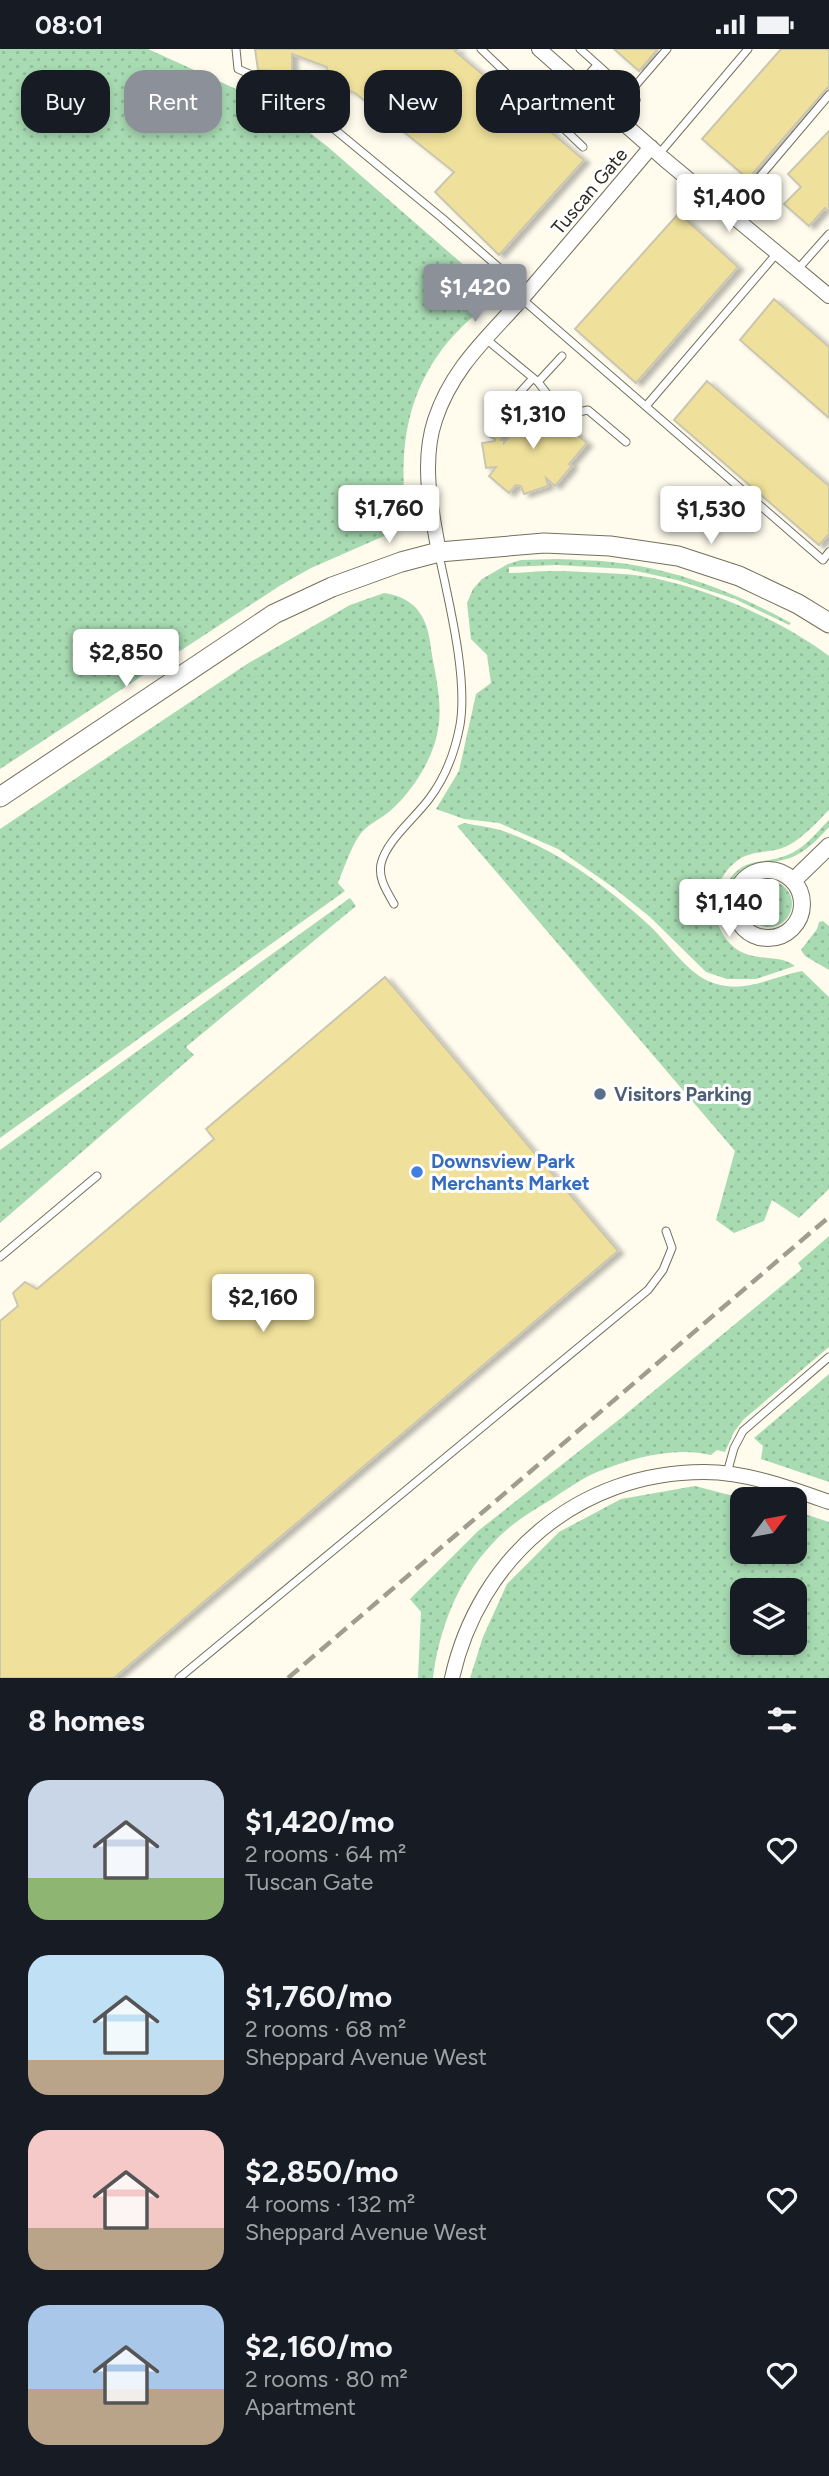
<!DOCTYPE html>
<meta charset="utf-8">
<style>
:root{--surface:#171b24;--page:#242831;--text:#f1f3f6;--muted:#9ea1a6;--accent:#8c9099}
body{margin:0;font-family:Figtree,sans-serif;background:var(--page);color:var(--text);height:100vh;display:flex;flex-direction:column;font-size:26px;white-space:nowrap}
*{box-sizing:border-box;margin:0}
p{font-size:23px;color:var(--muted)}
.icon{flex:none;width:38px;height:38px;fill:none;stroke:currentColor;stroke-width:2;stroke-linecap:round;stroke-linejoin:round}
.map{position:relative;height:1629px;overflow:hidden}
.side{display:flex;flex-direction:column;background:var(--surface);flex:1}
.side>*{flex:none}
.hud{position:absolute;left:21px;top:21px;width:788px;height:63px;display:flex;gap:14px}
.needle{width:46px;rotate:58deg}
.tools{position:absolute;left:730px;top:1438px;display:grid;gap:14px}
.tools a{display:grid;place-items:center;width:77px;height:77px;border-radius:14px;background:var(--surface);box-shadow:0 4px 10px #0003;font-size:35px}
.price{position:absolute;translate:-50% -60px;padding:0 16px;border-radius:7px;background:#fff;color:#222;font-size:23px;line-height:46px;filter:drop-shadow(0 2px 4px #0008)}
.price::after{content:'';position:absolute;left:50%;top:42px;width:21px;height:16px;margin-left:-10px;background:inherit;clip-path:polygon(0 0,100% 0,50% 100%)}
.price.on{background:var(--accent);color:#fff}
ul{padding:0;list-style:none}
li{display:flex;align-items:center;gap:21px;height:175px;padding:0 28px}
li span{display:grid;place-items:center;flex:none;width:196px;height:140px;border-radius:21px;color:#555}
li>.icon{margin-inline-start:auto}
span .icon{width:84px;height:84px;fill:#fffc;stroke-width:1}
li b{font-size:30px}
h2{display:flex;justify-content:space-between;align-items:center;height:84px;padding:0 28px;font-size:30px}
.pill{padding:0 24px;border-radius:21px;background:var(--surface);box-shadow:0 4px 10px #0003;font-size:24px;line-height:63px}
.pill.on{background:var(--accent);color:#fff}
.status{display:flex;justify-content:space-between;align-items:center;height:49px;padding:0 35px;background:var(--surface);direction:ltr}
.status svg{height:19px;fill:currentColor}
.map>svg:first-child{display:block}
.green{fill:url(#green-dots);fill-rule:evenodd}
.building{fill:#efe09b;stroke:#cac6b0;stroke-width:2;filter:url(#shadow)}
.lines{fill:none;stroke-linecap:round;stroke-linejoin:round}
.service-casing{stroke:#74705c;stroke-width:9}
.minor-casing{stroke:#74705c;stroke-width:16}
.tertiary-casing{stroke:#74705c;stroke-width:18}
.secondary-casing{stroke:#74705c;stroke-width:21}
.service{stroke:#fff;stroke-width:7}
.minor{stroke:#fff;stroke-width:14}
.tertiary{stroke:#fff;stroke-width:16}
.secondary{stroke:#fff;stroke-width:19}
.rail{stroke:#9f9c90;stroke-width:4.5;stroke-dasharray:14 7;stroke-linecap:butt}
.service-dot{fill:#5c6f8a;stroke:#fff;stroke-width:2.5}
.shop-dot{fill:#3f7fe0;stroke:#fff;stroke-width:2.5}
.labels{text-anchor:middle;stroke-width:6;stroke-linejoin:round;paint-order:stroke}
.street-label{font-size:19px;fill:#2d2b22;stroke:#fff}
.service-label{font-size:19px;font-weight:bold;fill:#4e5e75;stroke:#fff;text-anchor:start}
.shop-label{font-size:19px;font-weight:bold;fill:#366cbe;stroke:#fff;text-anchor:start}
</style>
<div class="status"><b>08:01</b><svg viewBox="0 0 49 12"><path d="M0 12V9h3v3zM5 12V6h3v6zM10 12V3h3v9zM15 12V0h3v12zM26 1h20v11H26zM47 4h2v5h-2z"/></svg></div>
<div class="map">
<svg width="829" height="1629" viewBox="0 0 829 1629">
<defs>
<pattern id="green-dots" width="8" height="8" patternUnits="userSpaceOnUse" patternTransform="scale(1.75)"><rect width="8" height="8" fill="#a8dbb2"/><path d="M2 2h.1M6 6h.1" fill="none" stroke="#91bc99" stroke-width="1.8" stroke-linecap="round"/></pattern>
<filter id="shadow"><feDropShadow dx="5.5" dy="3" stdDeviation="2" flood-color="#0004"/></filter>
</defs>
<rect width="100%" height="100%" fill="#fffcee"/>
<path class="green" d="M0 0H148L278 59 328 98 497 245C481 261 462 276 447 294 402 350 399 409 407 477L311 519 281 536 0 720Z
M557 510C575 511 594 511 612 513 676 520 734 543 791 574L789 576 735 550 677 531 627 520 557 516 509 518V524C523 524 538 522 552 522 575 522 599 524 622 525 684 528 780 569 829 607V761C817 773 804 788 789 796 775 804 757 801 743 808 709 827 705 875 735 899 755 914 778 904 795 917L756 930H727L706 923 650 868 614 839 558 800 499 774 464 770 436 760 459 722 476 645 491 634 487 606 471 590 467 554 473 540 482 530 508 515 521 511Z
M384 544C417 549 428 569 431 600 435 625 443 654 438 680 434 709 412 743 390 762 382 769 371 774 364 781 353 791 344 820 338 834L345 842 0 1089V780L247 615 350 556Z
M829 771V778C818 790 806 803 790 809 764 818 739 808 727 842L724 841C740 804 764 818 792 804 806 797 818 782 829 771Z
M464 774C478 777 493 778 506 783 559 802 609 839 650 877 668 894 685 921 708 932 742 947 770 928 802 922L829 948V1140L799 1169 772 1151 764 1172 734 1184 716 1171 735 1102 457 777Z
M746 855a23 23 0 1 1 46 0a23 23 0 1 1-46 0Z
M350 849 356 857 186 998 194 1006 0 1174V1101Z
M823 872 829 877V921L805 907 801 901 817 880 819 873Z
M829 1187V1298L743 1371 734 1383 725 1403 717 1401 711 1406C674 1397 632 1409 597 1423 580 1430 563 1443 547 1453 527 1465 508 1477 492 1495 458 1531 439 1580 433 1629H418L421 1563 410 1550 478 1482 621 1369 802 1220 798 1214Z
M829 1325V1433L761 1410 763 1397 754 1389Z
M695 1437 749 1451H742V1503H794L795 1462 829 1473V1629H470L483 1588 507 1535 559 1483 621 1450ZM742 1542H794V1594H742Z"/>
<path class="building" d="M255 0H458L455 2 584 111 499 206 435 143 454 123 355 44 328 33 327 18 292 5V23L258 21Z
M614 0H658L639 22Z
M781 0H827L829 2V37L748 130 702 90Z
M829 82V164L825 159 809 177 784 155 801 138 788 125Z
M679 164 738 218 636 334 575 280Z
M774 250 829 298V369L740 291Z
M707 332 829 437V485L819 496 674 371Z
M539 353 587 394 569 415 572 417 555 437 546 429 548 437 524 445 521 437 516 436 509 444 489 427 496 418 486 419 482 394 495 392V390L490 388 494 378 504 381 501 391H504V394L522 372 516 367 525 356 531 361Z
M385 928 618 1202 114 1629H0V1272L18 1257 13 1244 25 1233 37 1240 214 1090 206 1080Z"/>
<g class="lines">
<defs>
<path id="service" d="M236 0 238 20 288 42 442 169 527 243
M481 0 583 98
M580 0 629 44 667 0
M580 35 597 16
M620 71 636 51 629 44
M559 75 587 42
M659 105 748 0
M730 163 829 46
M798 220 829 185
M522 250 823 511 829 503
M486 290 538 333 562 307
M538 333 551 350 569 365 588 361 626 393
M646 357 778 203
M498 368 533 329
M394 855C387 842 378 830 381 815 386 792 415 769 429 750 445 729 455 703 460 676 468 629 449 554 439 506
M0 1208 97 1127
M727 1424 734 1399 743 1382 829 1308
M179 1629 648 1241 663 1221 672 1199 666 1182"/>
<path id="minor" d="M539 0 664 110 829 247
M439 503C431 461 421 413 435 371 453 316 491 286 527 244 569 195 610 147 651 98
M452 1629C479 1508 579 1423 704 1423 747 1423 790 1439 829 1453"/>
<path id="tertiary" d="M734 855a34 34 0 1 1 68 0a34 34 0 1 1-68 0Z
M793 832 829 797"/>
<path id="secondary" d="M0 748 274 565 332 538 401 513 439 503 544 494 610 497 678 507 739 527 798 555 829 574"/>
</defs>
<use href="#service" class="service-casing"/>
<use href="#minor" class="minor-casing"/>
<use href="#tertiary" class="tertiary-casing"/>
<use href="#secondary" class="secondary-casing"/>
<use href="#service" class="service"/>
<use href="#minor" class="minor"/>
<use href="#tertiary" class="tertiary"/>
<use href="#secondary" class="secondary"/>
<path class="rail" d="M288 1629 829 1168"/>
</g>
<circle class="service-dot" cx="600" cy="1045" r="7"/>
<circle class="shop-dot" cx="417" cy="1123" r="7"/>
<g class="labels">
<g class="street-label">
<text transform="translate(589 142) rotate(-50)" y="7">Tuscan Gate</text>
</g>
<g class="service-label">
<text x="614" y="1052">Visitors Parking</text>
</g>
<g class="shop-label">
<text x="431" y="1119">Downsview Park<tspan x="431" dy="22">Merchants Market</tspan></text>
</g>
</g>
</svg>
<div class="tools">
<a><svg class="needle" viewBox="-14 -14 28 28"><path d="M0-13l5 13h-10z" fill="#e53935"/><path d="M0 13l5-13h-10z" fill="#9ea1a6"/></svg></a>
<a><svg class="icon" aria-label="layers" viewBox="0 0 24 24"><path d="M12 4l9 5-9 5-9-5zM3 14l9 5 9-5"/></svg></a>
</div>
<b class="price" style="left:729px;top:185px">$1,400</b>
<b class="price on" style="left:475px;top:275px">$1,420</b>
<b class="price" style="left:533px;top:402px">$1,310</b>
<b class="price" style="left:389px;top:496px">$1,760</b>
<b class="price" style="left:711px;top:497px">$1,530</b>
<b class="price" style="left:126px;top:640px">$2,850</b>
<b class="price" style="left:729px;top:890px">$1,140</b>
<b class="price" style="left:263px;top:1285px">$2,160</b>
<div class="hud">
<a class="pill">Buy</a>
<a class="pill on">Rent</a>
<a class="pill">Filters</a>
<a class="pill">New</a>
<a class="pill">Apartment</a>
</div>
</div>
<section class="side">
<h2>8 homes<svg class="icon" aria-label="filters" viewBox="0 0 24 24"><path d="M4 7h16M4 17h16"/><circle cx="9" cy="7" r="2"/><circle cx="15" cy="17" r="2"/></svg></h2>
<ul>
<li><span style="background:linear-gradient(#c9d6e8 70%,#8fb573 0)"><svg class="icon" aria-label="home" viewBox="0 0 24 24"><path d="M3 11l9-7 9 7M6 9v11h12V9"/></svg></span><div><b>$1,420/mo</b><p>2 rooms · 64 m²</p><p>Tuscan Gate</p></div><svg class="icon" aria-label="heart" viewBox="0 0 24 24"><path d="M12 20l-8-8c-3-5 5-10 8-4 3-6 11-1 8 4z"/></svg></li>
<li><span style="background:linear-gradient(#bfe0f5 75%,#b9a48a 0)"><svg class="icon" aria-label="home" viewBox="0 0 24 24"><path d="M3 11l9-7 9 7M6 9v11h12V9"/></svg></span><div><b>$1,760/mo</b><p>2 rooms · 68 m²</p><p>Sheppard Avenue West</p></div><svg class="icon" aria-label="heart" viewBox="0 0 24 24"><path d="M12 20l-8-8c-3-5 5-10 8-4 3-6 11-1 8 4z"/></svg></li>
<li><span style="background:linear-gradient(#f6c9c9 70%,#b9a48a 0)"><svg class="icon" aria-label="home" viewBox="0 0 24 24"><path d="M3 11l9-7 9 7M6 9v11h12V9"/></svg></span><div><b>$2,850/mo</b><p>4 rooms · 132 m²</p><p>Sheppard Avenue West</p></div><svg class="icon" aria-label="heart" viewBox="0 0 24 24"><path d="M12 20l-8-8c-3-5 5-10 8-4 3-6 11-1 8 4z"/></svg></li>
<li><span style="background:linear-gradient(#a9c7e8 60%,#b9a48a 0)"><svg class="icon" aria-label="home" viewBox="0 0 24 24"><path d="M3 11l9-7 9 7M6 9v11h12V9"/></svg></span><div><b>$2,160/mo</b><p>2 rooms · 80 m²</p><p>Apartment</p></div><svg class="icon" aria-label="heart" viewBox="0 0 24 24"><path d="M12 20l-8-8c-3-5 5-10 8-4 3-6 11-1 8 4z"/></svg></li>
</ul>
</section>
